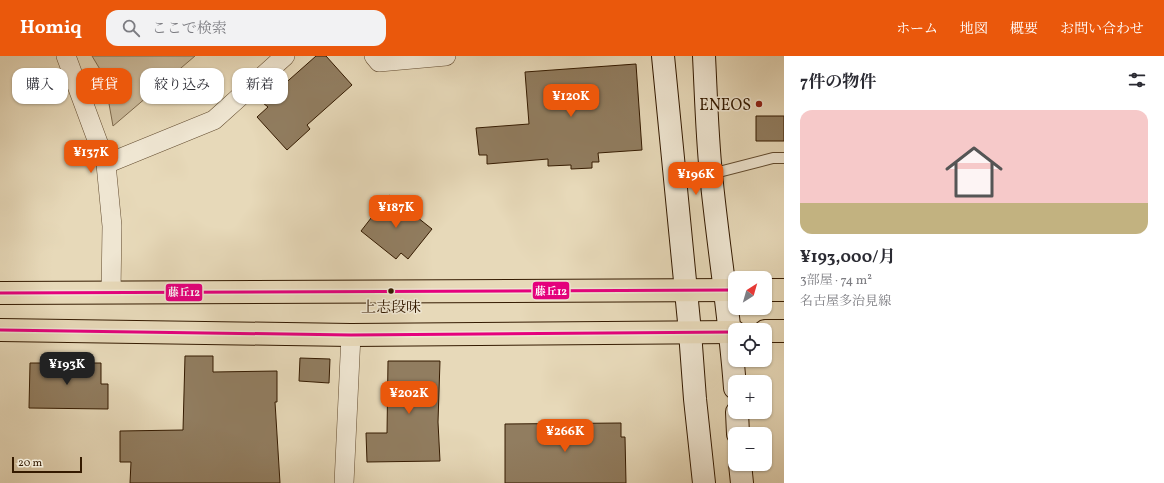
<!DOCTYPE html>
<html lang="ja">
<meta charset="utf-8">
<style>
:root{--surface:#fff;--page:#f2f2f3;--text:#2b2b33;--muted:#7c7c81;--line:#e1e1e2;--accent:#ea580c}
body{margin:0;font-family:Vollkorn,"Noto Serif JP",serif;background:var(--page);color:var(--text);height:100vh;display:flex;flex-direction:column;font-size:15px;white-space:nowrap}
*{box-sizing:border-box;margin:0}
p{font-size:13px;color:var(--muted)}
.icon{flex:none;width:22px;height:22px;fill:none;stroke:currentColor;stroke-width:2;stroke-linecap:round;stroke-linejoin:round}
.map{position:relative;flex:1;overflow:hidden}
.details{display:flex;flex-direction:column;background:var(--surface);width:380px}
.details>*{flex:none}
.guide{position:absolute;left:12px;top:12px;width:380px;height:36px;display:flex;gap:8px}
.needle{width:26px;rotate:37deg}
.tools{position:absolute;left:728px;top:215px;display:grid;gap:8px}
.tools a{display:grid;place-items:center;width:44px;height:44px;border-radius:8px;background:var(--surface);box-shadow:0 1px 3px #0004;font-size:20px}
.scale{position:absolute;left:12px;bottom:10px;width:70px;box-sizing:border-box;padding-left:4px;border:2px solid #341a00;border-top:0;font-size:11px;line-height:14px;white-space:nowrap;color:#341a00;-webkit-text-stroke:3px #efe6d2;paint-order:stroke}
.price{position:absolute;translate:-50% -34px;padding:0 9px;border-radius:8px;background:var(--accent);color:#fff;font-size:13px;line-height:26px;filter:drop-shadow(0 1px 2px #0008)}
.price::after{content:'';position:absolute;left:50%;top:24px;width:12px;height:9px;margin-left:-6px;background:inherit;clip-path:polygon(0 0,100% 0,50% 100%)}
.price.current{background:#222;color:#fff}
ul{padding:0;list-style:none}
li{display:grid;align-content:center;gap:8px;height:212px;padding:0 16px}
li+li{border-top:1px solid var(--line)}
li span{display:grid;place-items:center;height:124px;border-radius:12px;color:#555}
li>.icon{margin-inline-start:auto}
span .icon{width:72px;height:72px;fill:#fffc;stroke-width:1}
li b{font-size:17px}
h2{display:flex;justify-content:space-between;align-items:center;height:48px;padding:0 16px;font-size:17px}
.pill{padding:0 14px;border-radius:12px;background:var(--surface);box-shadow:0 1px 3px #0004;font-size:14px;line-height:36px}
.pill.current{background:var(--accent);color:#fff}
header{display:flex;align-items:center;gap:24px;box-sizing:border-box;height:56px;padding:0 20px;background:var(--accent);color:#fff}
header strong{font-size:19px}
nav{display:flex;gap:22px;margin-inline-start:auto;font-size:14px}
.search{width:280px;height:36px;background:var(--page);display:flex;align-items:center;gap:10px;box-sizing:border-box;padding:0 14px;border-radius:12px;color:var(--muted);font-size:15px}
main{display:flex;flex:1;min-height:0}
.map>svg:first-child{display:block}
.green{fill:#c9b99a;stroke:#7e6a4d}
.building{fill:#917d60;stroke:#341a00}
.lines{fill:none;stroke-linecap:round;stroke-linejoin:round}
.lane-casing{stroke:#614a2e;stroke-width:12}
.street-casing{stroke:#614a2e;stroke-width:20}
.secondary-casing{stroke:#341a00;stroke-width:24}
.primary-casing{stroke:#341a00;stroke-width:24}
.lane{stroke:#efe6d2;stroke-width:10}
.street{stroke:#efe6d2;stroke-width:19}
.secondary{stroke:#efe6d2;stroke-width:22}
.primary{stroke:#e7d9b9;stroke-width:22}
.bus-1-casing{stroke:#efe6d2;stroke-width:6}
.bus-1{stroke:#e5007d;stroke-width:3}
.poi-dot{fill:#8f2418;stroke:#efe6d2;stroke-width:1.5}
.bus-dot{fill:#341a00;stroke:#efe6d2;stroke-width:1.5}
.labels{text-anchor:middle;stroke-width:3;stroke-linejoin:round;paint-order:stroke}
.bus-label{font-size:15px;fill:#341a00;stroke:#efe6d2}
.poi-label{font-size:16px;fill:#341a00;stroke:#efe6d2;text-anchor:end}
.line-badge{stroke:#efe6d2;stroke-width:1.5}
.badge-label{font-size:11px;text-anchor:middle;font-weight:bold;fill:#fff}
</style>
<header>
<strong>Homiq</strong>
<div class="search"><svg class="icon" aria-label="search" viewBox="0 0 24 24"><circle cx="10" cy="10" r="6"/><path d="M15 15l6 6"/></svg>ここで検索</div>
<nav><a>ホーム</a><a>地図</a><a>概要</a><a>お問い合わせ</a></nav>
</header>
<main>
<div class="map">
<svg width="784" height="427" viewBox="0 0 784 427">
<rect width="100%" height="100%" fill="#e7d9b9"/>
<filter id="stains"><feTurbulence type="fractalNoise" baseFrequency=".005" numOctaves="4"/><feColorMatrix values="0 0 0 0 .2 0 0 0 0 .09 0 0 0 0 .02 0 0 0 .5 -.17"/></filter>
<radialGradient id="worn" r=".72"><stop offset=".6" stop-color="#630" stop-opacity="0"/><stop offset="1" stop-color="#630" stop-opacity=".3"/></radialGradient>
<path class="green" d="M92 0H195L113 70 104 20Z"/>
<path class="building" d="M316 0H326L352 29 307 69 310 73 287 94 257 61 268 51 263 47Z
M636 8 642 94 598 97 599 106H592V112L571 113V109L548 110V103L487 108V99H479L476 72 529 68 525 16Z
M756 60H784V85H756Z
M389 139 432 173 408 203 401 197 396 203 361 175Z
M185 300H213V316L277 315V346H275L280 427H130L131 406H120V375L183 374Z
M300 302 330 303 329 327 299 325Z
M388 305H440L438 366 440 405 367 406 366 377H387Z
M30 307H101V328H108V353L29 352Z
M621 367V381H625L626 427H505V368Z"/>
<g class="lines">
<defs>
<path id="lane" d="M711 118 773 102H784"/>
<path id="street" d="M66 0 106 108 112 170 111 237
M374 0 379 6 446 0
M106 108 214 64 285 0
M344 427 351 279"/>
<path id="secondary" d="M663 0 690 276 695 343 704 427
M704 0C706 39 707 79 711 118 718 190 730 261 735 332
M737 356 738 378
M740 408 742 427"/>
<path id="primary" d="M765 234H784
M0 237 735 234
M0 274 351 279 735 276
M765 275H784"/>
</defs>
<use href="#lane" class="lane-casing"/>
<use href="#street" class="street-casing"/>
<use href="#secondary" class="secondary-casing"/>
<use href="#primary" class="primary-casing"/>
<use href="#lane" class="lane"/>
<use href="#street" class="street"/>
<use href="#secondary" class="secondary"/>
<use href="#primary" class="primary"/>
<defs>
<path id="bus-1" d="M0 237 735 234
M0 274 351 279 735 276"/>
</defs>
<use href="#bus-1" class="bus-1-casing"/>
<use href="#bus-1" class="bus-1"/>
</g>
<circle class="poi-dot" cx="759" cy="48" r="4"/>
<circle class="bus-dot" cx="391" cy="235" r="3.5"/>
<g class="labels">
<g class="bus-label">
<text x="391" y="256">上志段味</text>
</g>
<g class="poi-label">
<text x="751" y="54">ENEOS</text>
</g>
</g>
<g class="line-badge">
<rect x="532" y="225" width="38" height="19" rx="4" fill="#e5007d"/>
<rect x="165" y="227" width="38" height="19" rx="4" fill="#e5007d"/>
</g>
<g class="badge-label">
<text x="551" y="239">藤丘12</text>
<text x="184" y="240">藤丘12</text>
</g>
<rect width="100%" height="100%" filter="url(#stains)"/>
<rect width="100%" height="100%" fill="url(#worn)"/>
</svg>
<div class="tools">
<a><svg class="needle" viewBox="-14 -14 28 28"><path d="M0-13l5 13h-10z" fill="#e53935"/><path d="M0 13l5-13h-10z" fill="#7c7c81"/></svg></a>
<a><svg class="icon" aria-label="locate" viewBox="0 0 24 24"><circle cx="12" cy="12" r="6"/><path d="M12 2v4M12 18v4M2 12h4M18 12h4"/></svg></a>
<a>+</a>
<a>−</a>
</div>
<div class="scale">20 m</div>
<b class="price" style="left:571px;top:62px">¥120K</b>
<b class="price" style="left:91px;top:118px">¥137K</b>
<b class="price" style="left:696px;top:140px">¥196K</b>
<b class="price" style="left:396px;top:173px">¥187K</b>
<b class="price current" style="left:67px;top:330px">¥193K</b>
<b class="price" style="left:409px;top:359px">¥202K</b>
<b class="price" style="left:565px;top:397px">¥266K</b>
<div class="guide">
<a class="pill">購入</a>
<a class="pill current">賃貸</a>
<a class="pill">絞り込み</a>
<a class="pill">新着</a>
</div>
</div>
<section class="details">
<h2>7件の物件<svg class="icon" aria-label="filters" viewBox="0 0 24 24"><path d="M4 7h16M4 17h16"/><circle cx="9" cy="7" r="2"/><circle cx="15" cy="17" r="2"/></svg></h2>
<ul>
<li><span style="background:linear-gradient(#f6c9c9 75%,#c2b280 0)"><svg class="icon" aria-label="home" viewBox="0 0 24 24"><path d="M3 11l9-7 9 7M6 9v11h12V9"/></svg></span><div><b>¥193,000/月</b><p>3部屋 · 74 m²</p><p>名古屋多治見線</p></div></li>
</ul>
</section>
</main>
